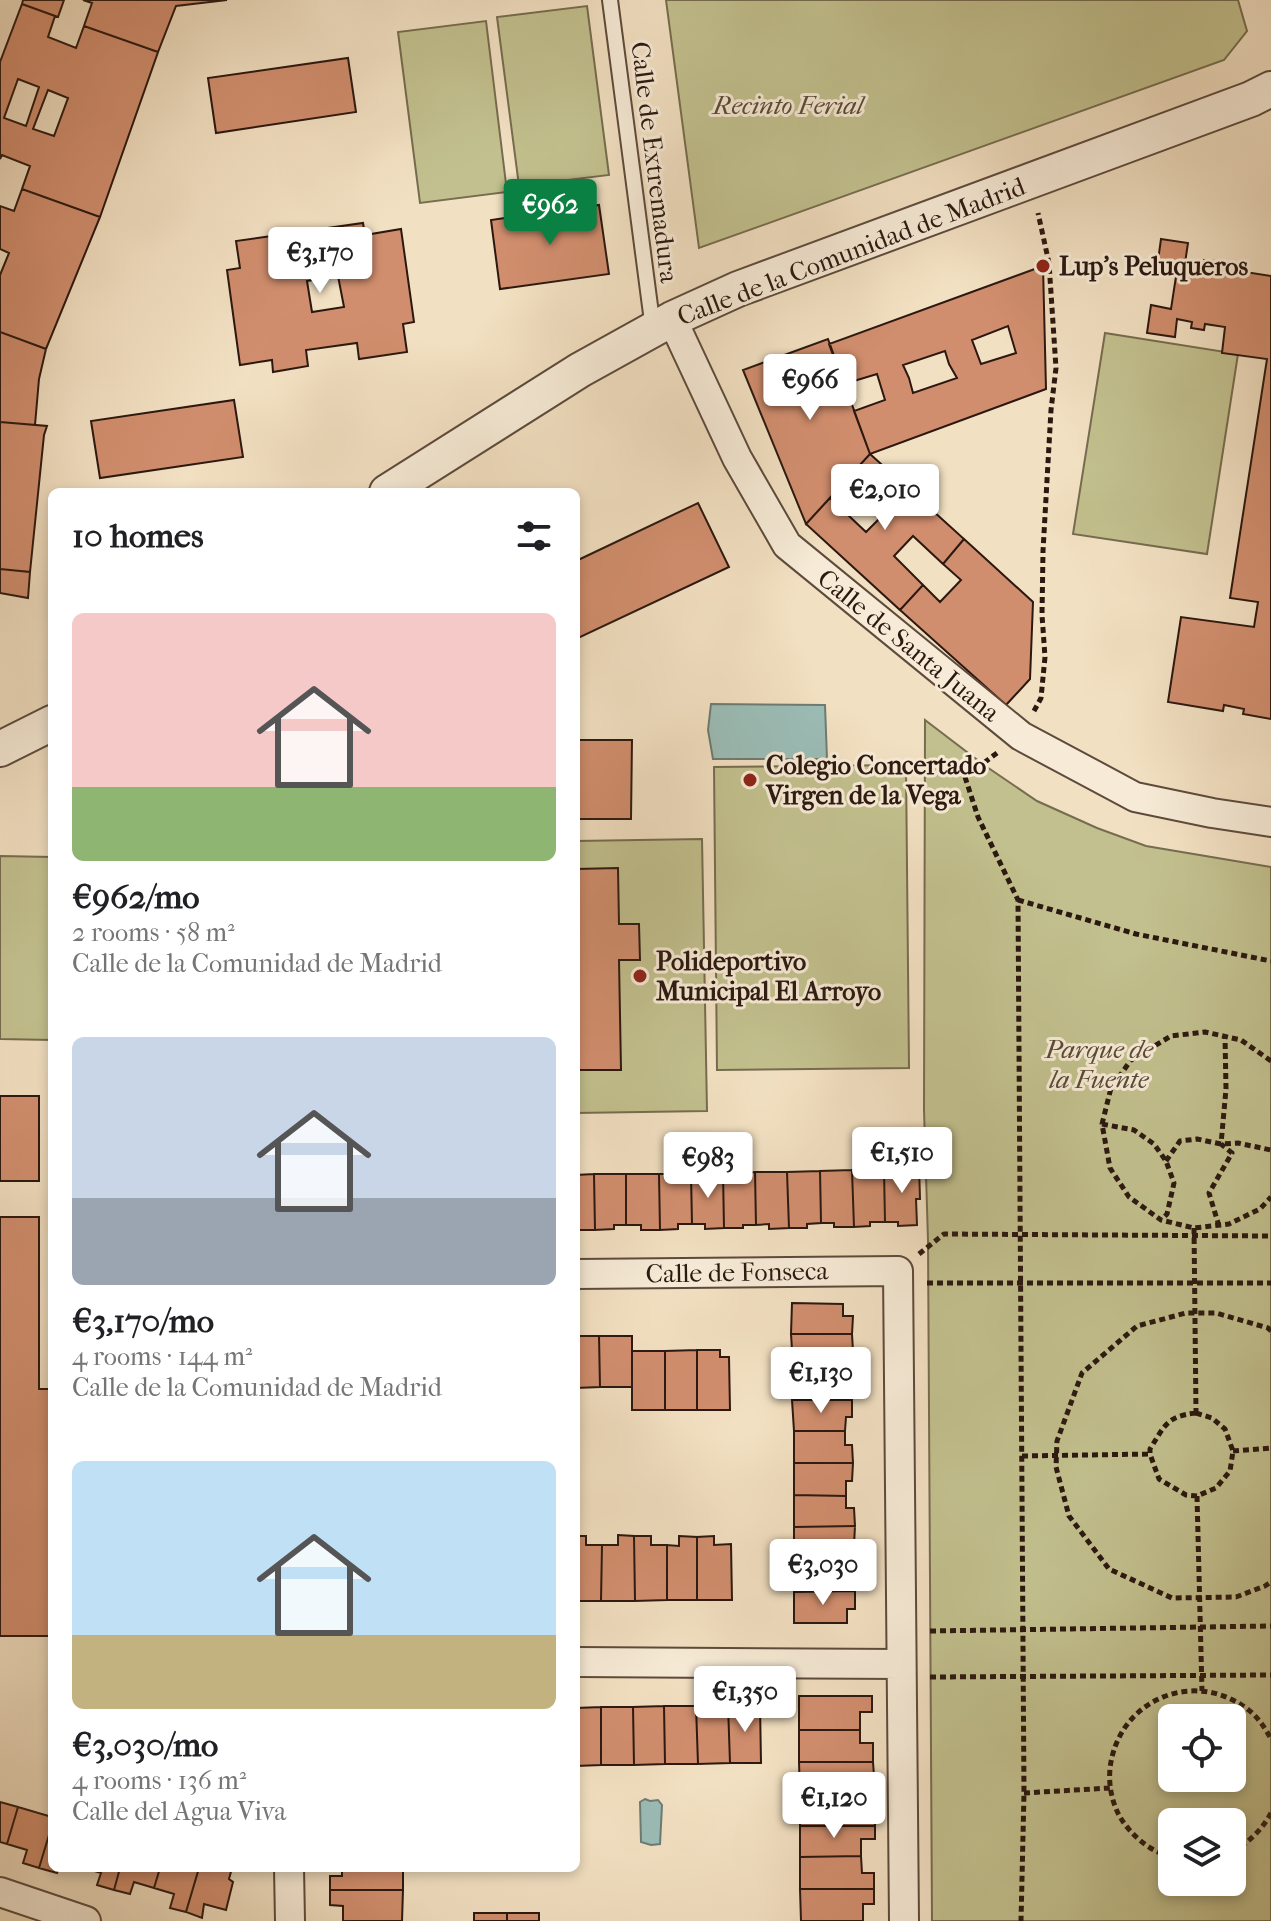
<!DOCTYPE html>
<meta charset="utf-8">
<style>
:root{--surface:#fff;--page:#f6f6f6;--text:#202124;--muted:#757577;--accent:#0b8043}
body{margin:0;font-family:"IM FELL French Canon",serif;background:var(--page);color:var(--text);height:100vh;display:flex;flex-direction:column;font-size:30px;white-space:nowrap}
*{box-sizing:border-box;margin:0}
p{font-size:26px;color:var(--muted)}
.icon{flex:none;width:44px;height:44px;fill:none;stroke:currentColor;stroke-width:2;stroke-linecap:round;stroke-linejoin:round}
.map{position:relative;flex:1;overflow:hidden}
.side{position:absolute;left:48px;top:488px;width:532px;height:1384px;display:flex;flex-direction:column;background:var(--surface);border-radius:12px;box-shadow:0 4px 12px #0003}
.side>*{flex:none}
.fabs{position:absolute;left:1158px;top:1704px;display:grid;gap:16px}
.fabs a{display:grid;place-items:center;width:88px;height:88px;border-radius:12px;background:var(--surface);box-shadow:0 4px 12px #0003;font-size:40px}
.price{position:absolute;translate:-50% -68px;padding:0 18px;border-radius:8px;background:#fff;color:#222;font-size:26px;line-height:52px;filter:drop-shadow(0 2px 4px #0008)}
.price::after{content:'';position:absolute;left:50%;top:48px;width:24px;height:18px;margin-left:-12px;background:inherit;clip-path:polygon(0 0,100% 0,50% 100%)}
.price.on{background:var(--accent);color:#fff}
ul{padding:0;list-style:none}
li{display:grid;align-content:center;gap:16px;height:424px;padding:0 24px}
li span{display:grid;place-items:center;height:248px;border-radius:12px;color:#555}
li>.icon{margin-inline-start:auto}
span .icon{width:144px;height:144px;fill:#fffc;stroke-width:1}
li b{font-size:34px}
h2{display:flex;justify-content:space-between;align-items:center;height:96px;padding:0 24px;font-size:34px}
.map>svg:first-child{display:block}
.green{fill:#c2c08e;stroke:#766c4f;stroke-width:2;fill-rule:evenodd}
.water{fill:#9bbdb7;stroke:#6e7b74;stroke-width:2}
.building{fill:#d18e6e;stroke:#2b1810;stroke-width:2;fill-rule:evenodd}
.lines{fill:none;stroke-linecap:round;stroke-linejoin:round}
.service-casing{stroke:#5d4a3c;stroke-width:18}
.minor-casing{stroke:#5d4a3c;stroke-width:32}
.tertiary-casing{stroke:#5d4a3c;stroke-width:38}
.path{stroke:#2b1810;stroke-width:5;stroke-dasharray:6 4;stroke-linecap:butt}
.service{stroke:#f7ebd7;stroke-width:14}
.minor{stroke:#f7ebd7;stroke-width:28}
.tertiary{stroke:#f7ebd7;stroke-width:34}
.poi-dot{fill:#8f2418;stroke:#f7ebd7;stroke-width:3}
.labels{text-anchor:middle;stroke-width:6;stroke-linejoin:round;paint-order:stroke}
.park-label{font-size:26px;font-style:italic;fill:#584a36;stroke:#f7ebd7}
.street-label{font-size:26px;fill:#2b1810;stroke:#f7ebd7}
.poi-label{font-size:26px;font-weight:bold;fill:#2b1810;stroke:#f7ebd7;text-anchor:start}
</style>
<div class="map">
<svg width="1271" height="1921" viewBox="0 0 1271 1921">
<rect width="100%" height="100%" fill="#f2e0c2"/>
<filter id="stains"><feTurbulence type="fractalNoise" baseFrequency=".0025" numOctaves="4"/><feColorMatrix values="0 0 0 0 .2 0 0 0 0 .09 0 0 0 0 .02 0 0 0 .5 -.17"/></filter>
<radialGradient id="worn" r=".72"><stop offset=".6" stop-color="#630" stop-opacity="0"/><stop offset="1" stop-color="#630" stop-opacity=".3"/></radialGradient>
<path class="green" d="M666 0H1238L1247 31 1224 60 699 248Z
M587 6 609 175 519 186 497 17Z
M486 21 507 192 420 203 398 32Z
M1105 333 1238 354 1207 554 1073 534Z
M925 720 984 765 1037 801 1097 828 1146 846 1271 867V1921H932L928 1240 924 1110ZM1172 1718H1232V1778H1172ZM1172 1822H1232V1882H1172Z
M906 765 909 1068 717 1070 714 767Z
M702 839 707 1111 576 1113V841Z
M0 856 52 857V1040L0 1039Z"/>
<path class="water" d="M711 704 825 705 827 759H713L708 730Z
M645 1799 650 1801 658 1800 662 1805 660 1844 651 1845 641 1842 640 1802Z"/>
<path class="building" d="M23 0H64L58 17 22 4Z
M83 0H227L176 6 158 52 84 26 92 3Z
M22 4 55 16 48 37 76 48 84 26 158 52 100 217 22 189 30 166 2 155 0 159V62ZM18 79 39 87 26 126 4 118ZM48 90 68 98 54 136 33 129Z
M348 58 356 112 216 133 208 78Z
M22 189 100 217 46 349 0 332V275L9 253 0 249V206L14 211Z
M599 205 609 274 500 289 491 220Z
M363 223 365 235 401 229 414 322 403 324 407 352 359 359 357 343 306 350 308 366 273 372 272 360 240 365 227 270 240 268 236 241ZM338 276 344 307 312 312 307 281Z
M1161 239 1188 243 1185 263 1203 266 1204 260 1214 261 1213 267 1271 276V719L1243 714 1244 709 1224 705 1223 711 1168 702 1181 617 1254 627 1258 602 1230 598 1267 359 1222 353 1225 327 1205 324 1204 330 1191 328 1192 322 1177 319 1175 337 1147 333 1151 305 1171 309 1177 270 1157 268Z
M1043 266 1046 389 870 454 854 411 885 400 877 374 844 384 829 344ZM1008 326 1016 353 981 364 972 340ZM945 351 949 364 957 378 913 393 909 378 903 365Z
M0 332 46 349 39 379 35 425 0 422Z
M828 339 870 454 806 524 743 370Z
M234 400 243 457 100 478 91 421Z
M0 422 47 426 44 435 30 572 0 569Z
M870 454 964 539 943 564 913 536 894 556 923 585 900 610 806 524 830 498 866 532 885 513 848 478Z
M698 503 729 567 576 639V561Z
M964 539 1033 602 1030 679 1006 705 900 610 923 585 940 602 961 580 943 564Z
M0 569 30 572 28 598 0 593Z
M576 740H632L631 819H576Z
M618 868 619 924H639L640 960H619L621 1070H576V869Z
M0 1096H39V1181H0Z
M903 1165H919L920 1199H916L917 1225 898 1226V1222H885L884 1170 903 1169Z
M852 1170 854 1227H834V1223H821L820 1171Z
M852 1170H884L885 1222H870V1226L854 1227Z
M820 1171 821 1223 807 1224V1228H789L787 1172Z
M755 1172 756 1225H743V1228H724L723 1173Z
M755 1172H787L789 1228 769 1229V1224L756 1225Z
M723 1173 724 1228 705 1229V1224H692L691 1174Z
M594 1174 595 1230H576V1175Z
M594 1174H626V1225H614V1229L595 1230Z
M626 1174H659L660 1230H641V1225H626Z
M659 1174H691L692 1224H678V1229L660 1230Z
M0 1217H39V1389H52V1420H49L50 1636H0Z
M792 1303 843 1304V1316H853L852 1334H791Z
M791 1334H852L853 1351H845L844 1366H793Z
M576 1336H599L600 1387 576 1388Z
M599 1336H632V1387H600Z
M697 1350V1410H665V1351Z
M697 1350H720V1357H729L730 1410H697Z
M632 1351H665V1410H632Z
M793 1366H844L845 1382H851L852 1400H792Z
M792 1400H852V1417H846L845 1431H794Z
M794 1431H845V1445H852L853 1463H794Z
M794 1463H853L852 1481H846V1496L794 1495Z
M794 1495 846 1496V1508H854L855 1526 794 1527Z
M855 1526 854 1545H847V1560L794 1559V1527Z
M618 1535 634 1536 635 1601H601L602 1545H618Z
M576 1536H586V1545H602L601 1601H576Z
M634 1536H651V1545H667V1600L635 1601Z
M679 1536 697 1537V1600H667V1545L679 1546Z
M714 1536V1545L731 1544 732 1600H697V1537Z
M794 1559 847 1560 846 1573H855V1591L794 1592Z
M855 1591V1609H847V1623H794V1592Z
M799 1696H872V1712H860V1730H799Z
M728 1705 730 1763 698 1764 696 1706Z
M728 1705H760L761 1763H730Z
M664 1706 665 1764 634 1765 633 1707Z
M664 1706H696L698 1764H665Z
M601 1707V1765L576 1766V1708Z
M601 1707H633L634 1765H601Z
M799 1730H860V1743H873V1762H799Z
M799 1762H873L874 1776 861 1777V1792L800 1793Z
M861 1792V1809H875V1826H800V1793Z
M0 1802 18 1807 7 1844 0 1842Z
M18 1807 52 1817V1825L39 1868 23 1863 27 1850 7 1844Z
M52 1825V1868H59L57 1873 39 1868Z
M800 1826H875V1839H861V1856L800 1857Z
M861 1856 862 1873H874V1889H800V1857Z
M85 1868H120L114 1890 97 1885 101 1873Z
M120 1868H160L154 1888 134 1882 130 1894 114 1890Z
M160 1868H199L186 1912 170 1908 174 1894 154 1888Z
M199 1868H232L229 1879 233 1882 226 1910 204 1904 202 1918 186 1912Z
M342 1868H403V1890H330V1876H342Z
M800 1889H874V1904H863V1921H801Z
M330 1890H403L402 1921H343V1906L330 1905Z
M474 1913H507V1921H474Z
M507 1913H539V1921H507Z"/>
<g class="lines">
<defs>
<path id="service" d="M610 0 653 329"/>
<path id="minor" d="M672 319 737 458 787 545 1021 736 1135 797 1212 813 1271 822
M576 1274 898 1271 904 1921
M576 1662 901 1664
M289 1868 290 1921
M0 1892 86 1921"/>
<path id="tertiary" d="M387 492 580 370 672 319 738 289 1251 99 1271 89
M0 749 52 723"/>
</defs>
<use href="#service" class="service-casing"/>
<use href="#minor" class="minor-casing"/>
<use href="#tertiary" class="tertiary-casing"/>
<path class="path" d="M1034 711 1041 698 1045 657 1042 615 1043 551 1051 410 1056 368 1049 263 1038 213
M997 753 965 777 978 817 1018 900 1024 1793 1021 1921
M1018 900 1136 934 1271 961
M1271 1061 1241 1040 1205 1032 1171 1036 1131 1060 1111 1088 1102 1124 1110 1168 1129 1197 1161 1220 1194 1228 1229 1224 1260 1209 1271 1197
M1102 1124 1134 1130 1154 1144 1166 1161 1174 1183 1167 1214 1162 1219
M1166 1161 1180 1141 1197 1139 1221 1144 1238 1143 1271 1150
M1219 1226 1209 1193 1232 1153 1221 1144 1226 1089 1225 1036
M1194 1228 1196 1413
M919 1254 944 1234 1271 1236
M927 1283H1271
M1271 1331 1268 1328 1216 1313H1186L1137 1326 1082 1373 1057 1441 1056 1467 1069 1516 1109 1569 1172 1598 1236 1597 1265 1586 1271 1582
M1196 1413 1212 1418 1225 1429 1233 1451 1230 1471 1216 1488 1197 1496 1186 1495 1159 1479 1150 1454V1449C1165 1425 1167 1416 1196 1413Z
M1233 1451 1271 1448
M1022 1456 1150 1454
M1197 1496 1202 1691
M930 1631 1271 1626
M930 1677 1271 1675
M1024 1793 1110 1788
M1232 1852C1249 1842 1262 1830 1271 1813
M1172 1857C1150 1852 1131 1835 1120 1817 1110 1799 1107 1777 1112 1757 1126 1698 1193 1672 1243 1706 1256 1714 1264 1726 1271 1739"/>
<use href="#service" class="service"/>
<use href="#minor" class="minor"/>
<use href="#tertiary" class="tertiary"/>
</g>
<g class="poi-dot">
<circle cx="1043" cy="266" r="8"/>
<circle cx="750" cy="780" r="8"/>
<circle cx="640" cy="976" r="8"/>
</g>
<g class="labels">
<g class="park-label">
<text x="788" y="114">Recinto Ferial</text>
<text x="1099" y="1058">Parque de<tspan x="1099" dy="30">la Fuente</tspan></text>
</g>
<g class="street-label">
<text transform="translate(655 162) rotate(83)" y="9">Calle de Extremadura</text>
<text transform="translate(851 251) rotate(-21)" y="9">Calle de la Comunidad de Madrid</text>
<text transform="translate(909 645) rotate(39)" y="9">Calle de Santa Juana</text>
<text transform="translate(737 1272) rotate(-1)" y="9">Calle de Fonseca</text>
</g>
<g class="poi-label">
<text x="1059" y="275">Lup's Peluqueros</text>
<text x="766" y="774">Colegio Concertado<tspan x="766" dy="30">Virgen de la Vega</tspan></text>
<text x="656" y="970">Polideportivo<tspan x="656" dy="30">Municipal El Arroyo</tspan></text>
</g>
</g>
<rect width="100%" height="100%" filter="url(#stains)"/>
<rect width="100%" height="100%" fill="url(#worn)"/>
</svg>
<div class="fabs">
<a><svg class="icon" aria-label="locate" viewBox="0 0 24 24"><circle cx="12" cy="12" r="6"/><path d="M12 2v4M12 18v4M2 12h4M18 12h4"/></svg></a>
<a><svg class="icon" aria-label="layers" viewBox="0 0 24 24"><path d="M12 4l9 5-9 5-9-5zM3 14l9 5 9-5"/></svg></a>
</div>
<b class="price on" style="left:550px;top:247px">€962</b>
<b class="price" style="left:320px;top:295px">€3,170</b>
<b class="price" style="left:810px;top:422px">€966</b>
<b class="price" style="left:885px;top:532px">€2,010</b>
<b class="price" style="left:902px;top:1195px">€1,510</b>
<b class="price" style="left:708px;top:1200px">€983</b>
<b class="price" style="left:821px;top:1415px">€1,130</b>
<b class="price" style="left:823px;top:1607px">€3,030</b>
<b class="price" style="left:745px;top:1734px">€1,350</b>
<b class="price" style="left:834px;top:1840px">€1,120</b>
<section class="side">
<h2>10 homes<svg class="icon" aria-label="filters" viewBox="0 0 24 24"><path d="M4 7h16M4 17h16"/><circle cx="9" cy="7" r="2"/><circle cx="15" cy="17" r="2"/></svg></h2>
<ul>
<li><span style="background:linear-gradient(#f6c9c9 70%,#8fb573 0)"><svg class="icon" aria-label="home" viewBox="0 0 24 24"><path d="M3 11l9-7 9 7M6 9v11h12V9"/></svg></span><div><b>€962/mo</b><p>2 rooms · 58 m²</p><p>Calle de la Comunidad de Madrid</p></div></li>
<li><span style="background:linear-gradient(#c9d6e8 65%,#9aa5b1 0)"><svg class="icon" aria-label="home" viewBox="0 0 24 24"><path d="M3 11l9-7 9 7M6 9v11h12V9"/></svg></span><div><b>€3,170/mo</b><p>4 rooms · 144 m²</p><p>Calle de la Comunidad de Madrid</p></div></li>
<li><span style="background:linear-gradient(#bfe0f5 70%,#c2b280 0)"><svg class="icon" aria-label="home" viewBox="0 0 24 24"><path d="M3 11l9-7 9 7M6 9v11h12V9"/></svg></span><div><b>€3,030/mo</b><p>4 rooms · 136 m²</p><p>Calle del Agua Viva</p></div></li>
</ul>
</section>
</div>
